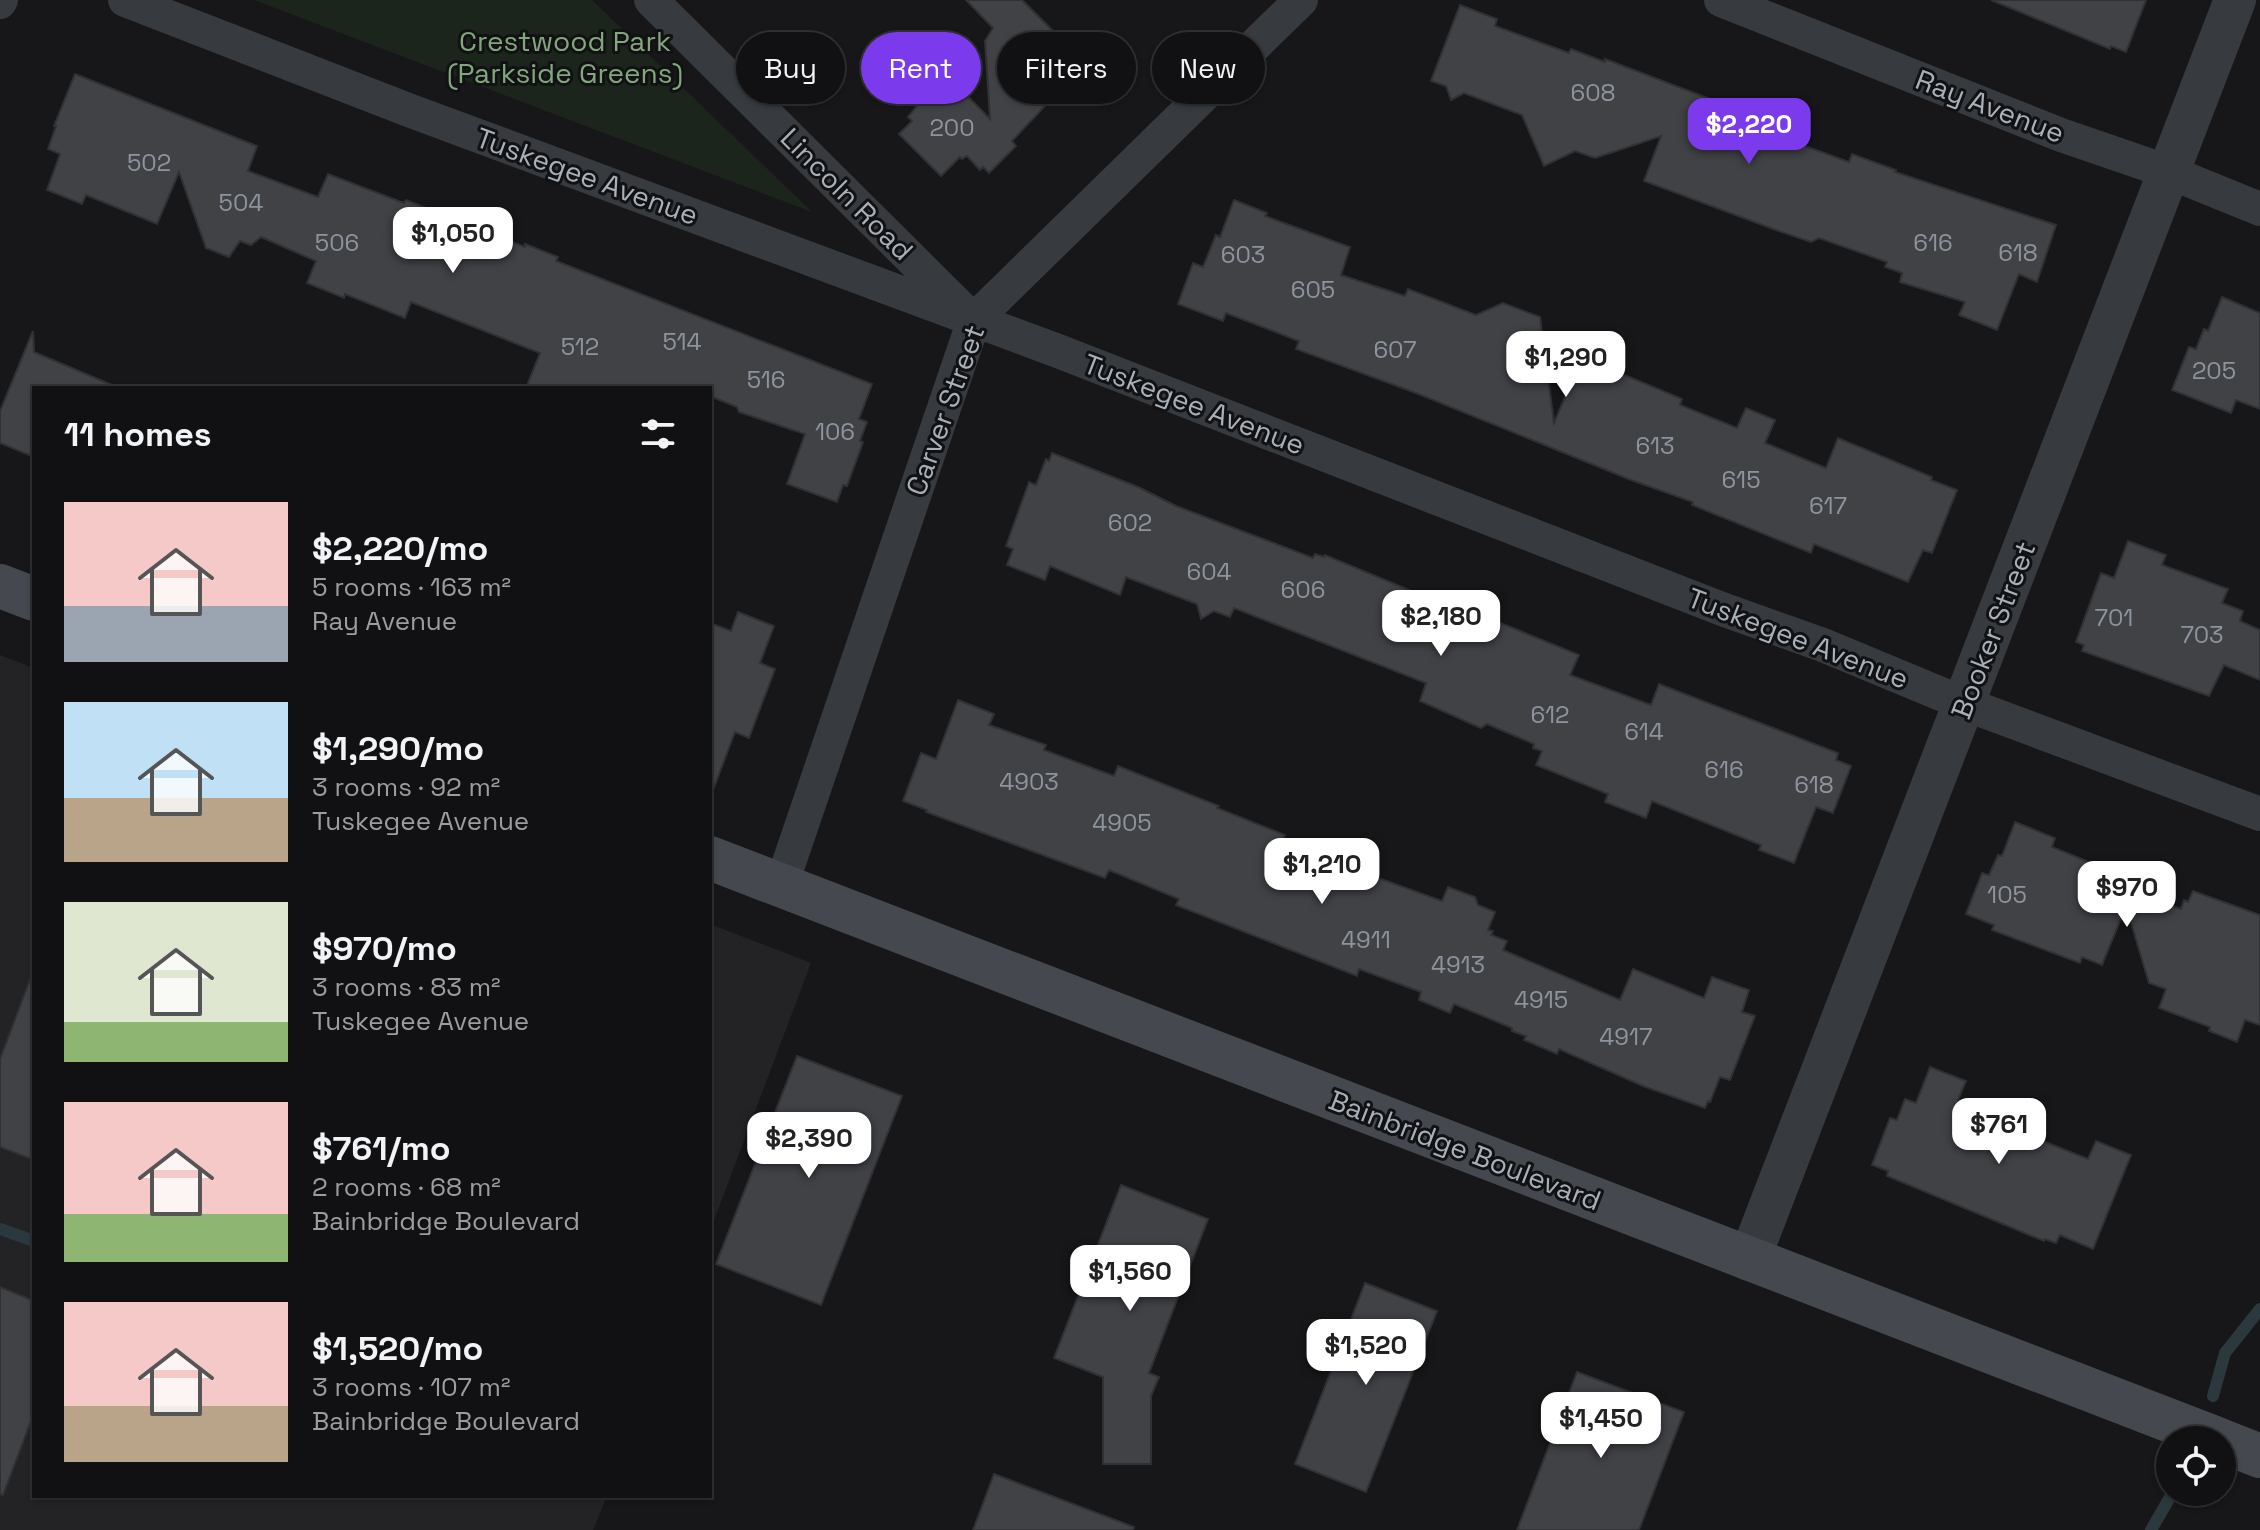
<!DOCTYPE html>
<meta charset="utf-8">
<style>
:root{--surface:#111113;--page:#1a1a1c;--text:#f1f3f6;--muted:#9c9da0;--line:#303133;--accent:#7c3aed}
body{margin:0;font-family:"Space Grotesk",sans-serif;background:var(--page);color:var(--text);height:100vh;display:flex;flex-direction:column;font-size:30px;white-space:nowrap}
*{box-sizing:border-box;margin:0}
p{font-size:26px;color:var(--muted)}
.icon{flex:none;width:44px;height:44px;fill:none;stroke:currentColor;stroke-width:2;stroke-linecap:round;stroke-linejoin:round}
.map{position:relative;flex:1;overflow:hidden}
.panel{position:absolute;left:32px;top:386px;width:680px;height:1112px;display:flex;flex-direction:column;background:var(--surface);border-radius:0px;box-shadow:0 2px 6px #0004,0 0 0 2px var(--line)}
.panel>*{flex:none}
.hud{position:absolute;left:736px;top:32px;width:760px;height:72px;display:flex;gap:16px}
.controls{position:absolute;left:2156px;top:1426px;display:grid;gap:16px}
.controls a{display:grid;place-items:center;width:80px;height:80px;border-radius:50%;background:var(--surface);box-shadow:0 2px 6px #0004,0 0 0 2px var(--line);font-size:40px}
.price{position:absolute;translate:-50% -68px;padding:0 18px;border-radius:16px;background:#fff;color:#222;font-size:26px;line-height:52px;filter:drop-shadow(0 2px 4px #0008)}
.price::after{content:'';position:absolute;left:50%;top:48px;width:24px;height:18px;margin-left:-12px;background:inherit;clip-path:polygon(0 0,100% 0,50% 100%)}
.price.on{background:var(--accent);color:#fff}
ul{padding:0;list-style:none}
li{display:flex;align-items:center;gap:24px;height:200px;padding:0 32px}
li span{display:grid;place-items:center;flex:none;width:224px;height:160px;border-radius:0px;color:#555}
li>.icon{margin-inline-start:auto}
span .icon{width:96px;height:96px;fill:#fffc;stroke-width:1}
li b{font-size:34px}
h2{display:flex;justify-content:space-between;align-items:center;height:96px;padding:0 32px;font-size:34px}
.tag{padding:0 28px;border-radius:36px;background:var(--surface);box-shadow:0 2px 6px #0004,0 0 0 2px var(--line);font-size:28px;line-height:72px}
.tag.on{background:var(--accent);color:#fff}
.map>svg:first-child{display:block}
.built{fill:#232326}
.green{fill:#1c251c}
.lines{fill:none;stroke-linecap:round;stroke-linejoin:round}
.stream{stroke:#2b393e;stroke-width:12}
.building{fill:#414246;stroke:#303135;stroke-width:2}
.minor{stroke:#373a3e;stroke-width:34}
.tertiary{stroke:#373a3e;stroke-width:42}
.secondary{stroke:#45494f;stroke-width:44}
.labels{text-anchor:middle;stroke-width:6;stroke-linejoin:round;paint-order:stroke}
.number-label{font-size:24px;fill:#8e949d}
.park-label{font-size:28px;fill:#82a77d;stroke:#121214}
.street-label{font-size:28px;fill:#a8b0ba;stroke:#121214}
</style>
<div class="map">
<svg width="2260" height="1530" viewBox="0 0 2260 1530">
<rect width="100%" height="100%" fill="#171719"/>
<path class="built" d="M0 655 34 668V1496H607L593 1530H0Z
M710 924 811 963 710 1231Z"/>
<path class="green" d="M254 0H592L812 212Z"/>
<g class="lines">
<path class="stream" d="M0 1229 34 1241
M2213 1396 2225 1353 2260 1309
M2151 1530 2173 1492"/>
</g>
<path class="building" d="M966 0H1022L1062 40 1071 31 1101 63 1069 96 1062 88 1012 141 1016 146 989 173 983 167 980 170 967 156 962 159 960 157 941 176 899 134 912 121 908 117 920 102 947 75 990 119 985 41 993 28Z
M1991 0H2146L2126 52 2111 46 2110 49Z
M1460 5 1497 19 1495 26 1569 53 1571 49 1605 62V59L1781 126 1777 136 1849 162 1852 154 1896 170 1895 172 2056 225 2037 282 2019 274 1997 330 1959 315 1965 302 1900 282 1902 273 1885 267 1887 262 1819 238 1811 242 1776 230 1644 181 1661 136 1595 158 1575 151 1544 166 1522 115 1464 93 1451 100 1446 86 1431 81Z
M75 74 257 146 248 171 318 197 328 174 404 203 406 200 525 247V244L558 257 556 261 872 384 859 419 867 422 860 441 863 442 847 486 843 485 837 502 787 484 805 434 739 412 737 407 710 396V388H526L540 353 411 302 405 318 345 294 344 298 307 283 316 261 261 237 251 245 240 241 229 257 206 248 179 172 157 224 86 195 82 204 47 190 60 154 48 149 56 126H54Z
M1234 200 1267 213 1265 216 1350 247 1341 275 1405 296 1408 289 1476 315 1503 303 1540 317 1554 423 1582 357 1682 399 1680 405 1737 428 1746 408 1775 420 1765 443 1826 468 1838 438 1932 477 1931 480 1957 490 1932 553 1923 550 1908 582 1814 544 1811 553 1692 505 1693 502 1631 480 1416 393 1296 349 1299 341 1226 313 1223 321 1178 304 1193 263 1203 267 1216 235 1220 237Z
M2222 297 2260 313V409L2236 400 2231 413 2172 390 2189 347 2196 349 2204 329 2208 331Z
M33 331 34 352 119 388H34V457L0 443V411Z
M1052 453 1138 487 1176 506 1313 558 1315 554 1324 557 1325 555 1414 592 1498 622 1579 655 1570 675 1651 705 1659 684 1838 753 1836 760 1851 766 1833 813 1816 807 1794 863 1759 850 1761 845 1652 801 1646 818 1605 802 1608 794 1536 765 1542 751 1533 748 1534 744 1487 724 1481 728 1420 701 1426 683 1234 608 1230 617 1214 611 1201 619 1197 604 1126 577 1120 595 1050 566 1045 580 1007 565 1013 549 1006 546 1029 482 1036 485 1046 459 1049 461Z
M2128 541 2166 555 2162 565 2228 589 2222 603 2243 611 2240 621 2260 630V680L2224 665 2209 696 2082 651 2084 645 2076 642 2101 573 2114 578Z
M738 612 774 626 760 663 775 669 749 738 735 732 713 790 710 789V623L731 631Z
M958 700 994 714 989 725 1046 745 1044 750 1114 776 1118 766 1219 806 1217 808 1285 835 1283 840 1370 875 1442 901 1448 887 1475 897 1478 905 1495 912 1488 930 1493 931 1491 935 1507 941 1503 950 1620 1000 1633 969 1704 998 1712 977 1749 990 1742 1012 1755 1016 1730 1080 1720 1077 1710 1102 1708 1101 1705 1108 1643 1086 1559 1049 1557 1054 1524 1040 1526 1036 1512 1031V1028L1454 1004 1450 1013 1419 1000 1421 992 1359 969 1357 976 1176 905 1179 899 1109 870 1105 878 926 812 927 810 903 801 921 753 936 759Z
M2015 822 2055 838 2052 847 2126 877 2121 887 2181 909 2184 900 2188 902 2193 891 2260 915V1025L2245 1020 2237 1042 2209 1031 2210 1027 2159 1008 2166 989 2149 983 2126 906 2102 965 2082 957 2080 963 1992 930 1994 925 1966 914 1982 873 1989 875 1998 855 2002 856Z
M31 977 34 978V1160L0 1147V1059Z
M797 1056 902 1096 821 1305 716 1264Z
M1930 1067 1966 1081 1958 1100 2001 1117 2000 1119 2019 1126 2018 1131 2088 1159 2096 1141 2131 1155 2093 1249 2060 1235 2056 1243 2045 1239 2044 1241 1887 1176 1888 1171 1872 1165 1890 1118 1897 1120 1905 1099 1916 1103Z
M1121 1185 1208 1219 1149 1373 1159 1377 1151 1396V1464H1103V1377L1054 1358Z
M1365 1283 1437 1311 1366 1492 1295 1464Z
M0 1287 34 1301V1413L3 1495 0 1494Z
M1577 1372 1684 1412 1639 1530H1517Z
M994 1474 1134 1527 1133 1530H973Z"/>
<g class="lines">
<path class="minor" d="M125 0 411 111 1058 351 1722 609 1823 645 1965 704 2260 814
M651 0 965 312
M1721 0 2061 135 2169 172 2260 209
M0 2 1 0
M781 886 974 320 1301 0"/>
<path class="tertiary" d="M1749 1260 2235 0"/>
<path class="secondary" d="M0 586 34 599
M710 858 2220 1440
M2222 1441 2260 1456"/>
</g>
<g class="labels">
<g class="number-label">
<text x="1593" y="101">608</text>
<text x="952" y="136">200</text>
<text x="149" y="171">502</text>
<text x="241" y="211">504</text>
<text x="337" y="251">506</text>
<text x="1933" y="251">616</text>
<text x="2018" y="261">618</text>
<text x="1243" y="263">603</text>
<text x="1313" y="298">605</text>
<text x="682" y="350">514</text>
<text x="580" y="355">512</text>
<text x="1395" y="358">607</text>
<text x="2214" y="379">205</text>
<text x="766" y="388">516</text>
<text x="835" y="440">106</text>
<text x="1655" y="454">613</text>
<text x="1741" y="488">615</text>
<text x="1828" y="514">617</text>
<text x="1130" y="531">602</text>
<text x="1209" y="580">604</text>
<text x="1303" y="598">606</text>
<text x="2114" y="626">701</text>
<text x="2202" y="643">703</text>
<text x="1550" y="723">612</text>
<text x="1644" y="740">614</text>
<text x="1724" y="778">616</text>
<text x="1029" y="790">4903</text>
<text x="1814" y="793">618</text>
<text x="1122" y="831">4905</text>
<text x="2007" y="903">105</text>
<text x="1366" y="948">4911</text>
<text x="1458" y="973">4913</text>
<text x="1541" y="1008">4915</text>
<text x="1626" y="1045">4917</text>
</g>
<g class="park-label">
<text x="565" y="51">Crestwood Park<tspan x="565" dy="32">(Parkside Greens)</tspan></text>
</g>
<g class="street-label">
<text transform="translate(1990 106) rotate(21)" y="10">Ray Avenue</text>
<text transform="translate(587 176) rotate(20)" y="10">Tuskegee Avenue</text>
<text transform="translate(847 194) rotate(45)" y="10">Lincoln Road</text>
<text transform="translate(1194 404) rotate(21)" y="10">Tuskegee Avenue</text>
<text transform="translate(945 410) rotate(-70)" y="10">Carver Street</text>
<text transform="translate(1993 630) rotate(-69)" y="10">Booker Street</text>
<text transform="translate(1798 638) rotate(21)" y="10">Tuskegee Avenue</text>
<text transform="translate(1465 1150) rotate(21)" y="10">Bainbridge Boulevard</text>
</g>
</g>
</svg>
<div class="controls">
<a><svg class="icon" aria-label="locate" viewBox="0 0 24 24"><circle cx="12" cy="12" r="6"/><path d="M12 2v4M12 18v4M2 12h4M18 12h4"/></svg></a>
</div>
<b class="price on" style="left:1749px;top:166px">$2,220</b>
<b class="price" style="left:453px;top:275px">$1,050</b>
<b class="price" style="left:1566px;top:399px">$1,290</b>
<b class="price" style="left:1441px;top:658px">$2,180</b>
<b class="price" style="left:1322px;top:906px">$1,210</b>
<b class="price" style="left:2127px;top:929px">$970</b>
<b class="price" style="left:1999px;top:1166px">$761</b>
<b class="price" style="left:809px;top:1180px">$2,390</b>
<b class="price" style="left:1130px;top:1313px">$1,560</b>
<b class="price" style="left:1366px;top:1387px">$1,520</b>
<b class="price" style="left:1601px;top:1460px">$1,450</b>
<div class="hud">
<a class="tag">Buy</a>
<a class="tag on">Rent</a>
<a class="tag">Filters</a>
<a class="tag">New</a>
</div>
<section class="panel">
<h2>11 homes<svg class="icon" aria-label="filters" viewBox="0 0 24 24"><path d="M4 7h16M4 17h16"/><circle cx="9" cy="7" r="2"/><circle cx="15" cy="17" r="2"/></svg></h2>
<ul>
<li><span style="background:linear-gradient(#f6c9c9 65%,#9aa5b1 0)"><svg class="icon" aria-label="home" viewBox="0 0 24 24"><path d="M3 11l9-7 9 7M6 9v11h12V9"/></svg></span><div><b>$2,220/mo</b><p>5 rooms · 163 m²</p><p>Ray Avenue</p></div></li>
<li><span style="background:linear-gradient(#bfe0f5 60%,#b9a48a 0)"><svg class="icon" aria-label="home" viewBox="0 0 24 24"><path d="M3 11l9-7 9 7M6 9v11h12V9"/></svg></span><div><b>$1,290/mo</b><p>3 rooms · 92 m²</p><p>Tuskegee Avenue</p></div></li>
<li><span style="background:linear-gradient(#dfe7d0 75%,#8fb573 0)"><svg class="icon" aria-label="home" viewBox="0 0 24 24"><path d="M3 11l9-7 9 7M6 9v11h12V9"/></svg></span><div><b>$970/mo</b><p>3 rooms · 83 m²</p><p>Tuskegee Avenue</p></div></li>
<li><span style="background:linear-gradient(#f6c9c9 70%,#8fb573 0)"><svg class="icon" aria-label="home" viewBox="0 0 24 24"><path d="M3 11l9-7 9 7M6 9v11h12V9"/></svg></span><div><b>$761/mo</b><p>2 rooms · 68 m²</p><p>Bainbridge Boulevard</p></div></li>
<li><span style="background:linear-gradient(#f6c9c9 65%,#b9a48a 0)"><svg class="icon" aria-label="home" viewBox="0 0 24 24"><path d="M3 11l9-7 9 7M6 9v11h12V9"/></svg></span><div><b>$1,520/mo</b><p>3 rooms · 107 m²</p><p>Bainbridge Boulevard</p></div></li>
</ul>
</section>
</div>
